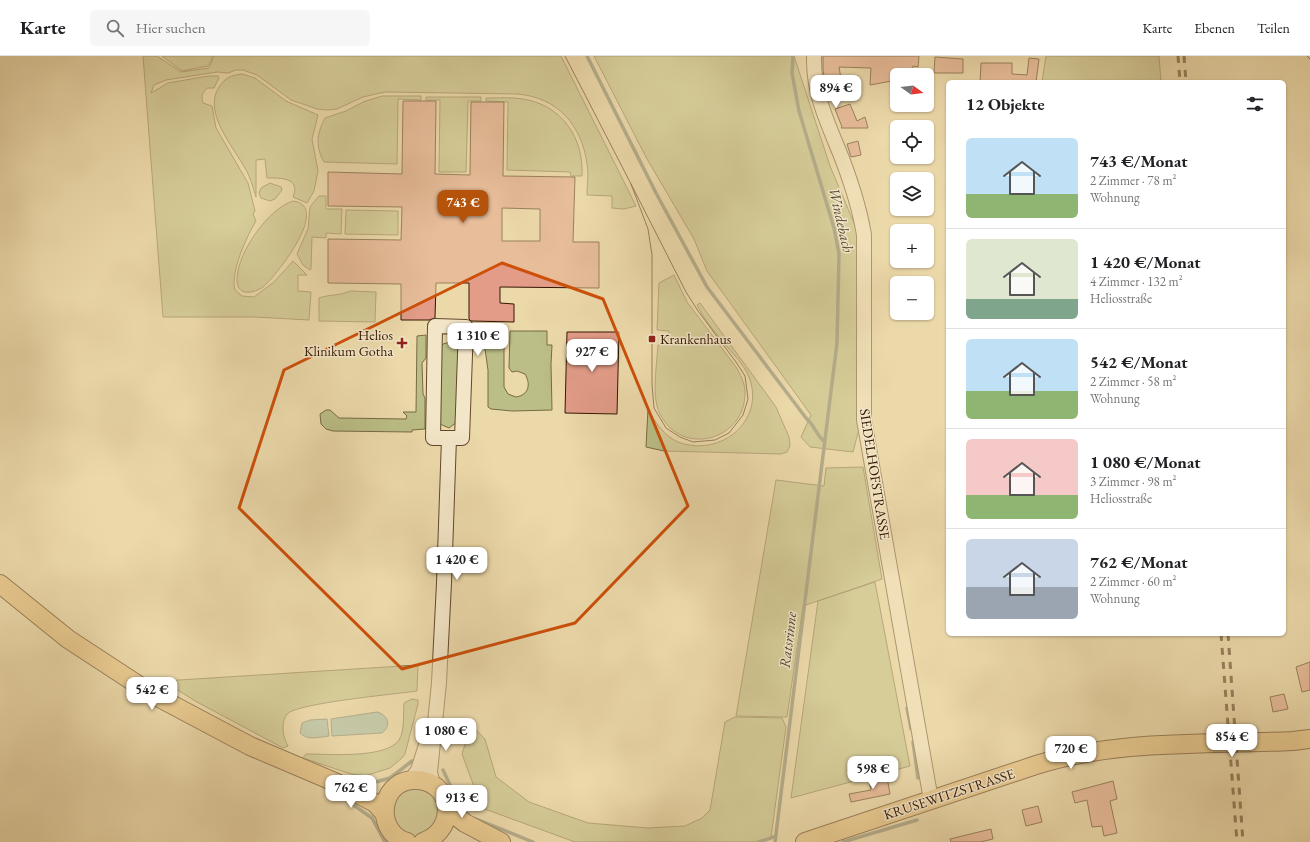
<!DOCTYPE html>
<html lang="de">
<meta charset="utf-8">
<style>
:root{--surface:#fff;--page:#f6f6f6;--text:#202124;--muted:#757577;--line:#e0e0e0;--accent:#b45309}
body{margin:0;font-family:"EB Garamond",serif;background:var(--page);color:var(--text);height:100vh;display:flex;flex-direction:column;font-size:15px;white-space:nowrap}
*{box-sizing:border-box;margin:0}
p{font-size:13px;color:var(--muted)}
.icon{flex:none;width:22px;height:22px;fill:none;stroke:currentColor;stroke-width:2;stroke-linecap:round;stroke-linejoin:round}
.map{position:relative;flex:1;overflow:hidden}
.panel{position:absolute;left:946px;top:24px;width:340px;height:556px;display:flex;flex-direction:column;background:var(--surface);border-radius:6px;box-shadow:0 1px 3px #0004}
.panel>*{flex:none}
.needle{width:26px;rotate:105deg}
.buttons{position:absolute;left:890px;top:12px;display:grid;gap:8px}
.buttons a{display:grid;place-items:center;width:44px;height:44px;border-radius:6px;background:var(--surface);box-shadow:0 1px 3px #0004;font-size:20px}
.price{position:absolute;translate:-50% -34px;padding:0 9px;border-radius:8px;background:#fff;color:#222;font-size:13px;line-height:26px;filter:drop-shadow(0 1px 2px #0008)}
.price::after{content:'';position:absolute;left:50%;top:24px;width:12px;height:9px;margin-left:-6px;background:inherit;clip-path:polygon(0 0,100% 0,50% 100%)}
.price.active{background:var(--accent);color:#fff}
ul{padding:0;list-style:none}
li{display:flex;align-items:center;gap:12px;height:100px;padding:0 20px}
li+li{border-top:1px solid var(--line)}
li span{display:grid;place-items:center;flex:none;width:112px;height:80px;border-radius:6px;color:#555}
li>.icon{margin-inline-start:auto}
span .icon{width:48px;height:48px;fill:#fffc;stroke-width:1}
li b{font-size:17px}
h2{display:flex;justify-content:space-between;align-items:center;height:48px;padding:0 20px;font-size:17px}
header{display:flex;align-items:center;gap:24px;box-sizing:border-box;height:56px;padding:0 20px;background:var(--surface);border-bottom:1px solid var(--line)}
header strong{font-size:19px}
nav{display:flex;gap:22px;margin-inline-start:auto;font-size:14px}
.search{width:280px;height:36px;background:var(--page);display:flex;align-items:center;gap:10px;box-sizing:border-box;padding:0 14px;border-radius:6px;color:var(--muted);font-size:15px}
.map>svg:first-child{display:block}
.green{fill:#bbbe86;stroke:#786a44}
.water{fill:#99baab;stroke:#717967}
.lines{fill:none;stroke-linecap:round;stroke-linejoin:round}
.stream{stroke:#717967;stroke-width:3.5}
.building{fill:#e29c88;stroke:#341701;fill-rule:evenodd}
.minor-casing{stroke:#62482b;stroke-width:16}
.major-casing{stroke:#341701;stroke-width:20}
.minor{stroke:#f3e6c8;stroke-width:14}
.major{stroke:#e6bc75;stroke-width:18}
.tram{stroke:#341701;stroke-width:1}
.rail{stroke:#341701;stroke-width:3;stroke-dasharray:7 7;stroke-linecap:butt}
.marked{fill:none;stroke:#cd4f0a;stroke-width:3;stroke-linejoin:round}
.poi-dot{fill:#8f2418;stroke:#f3e6c8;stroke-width:1.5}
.labels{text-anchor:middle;stroke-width:3;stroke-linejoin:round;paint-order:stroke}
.poi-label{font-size:14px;fill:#341701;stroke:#f3e6c8;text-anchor:end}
.street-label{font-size:14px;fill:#341701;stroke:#f3e6c8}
.water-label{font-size:15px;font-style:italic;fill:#524834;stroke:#f3e6c8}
</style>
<header>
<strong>Karte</strong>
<div class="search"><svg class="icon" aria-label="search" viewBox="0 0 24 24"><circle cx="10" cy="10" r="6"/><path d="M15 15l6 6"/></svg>Hier suchen</div>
<nav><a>Karte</a><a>Ebenen</a><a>Teilen</a></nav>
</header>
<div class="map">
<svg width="1310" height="786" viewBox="0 0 1310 786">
<rect width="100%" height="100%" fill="#ecd9aa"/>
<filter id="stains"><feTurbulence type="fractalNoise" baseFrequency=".005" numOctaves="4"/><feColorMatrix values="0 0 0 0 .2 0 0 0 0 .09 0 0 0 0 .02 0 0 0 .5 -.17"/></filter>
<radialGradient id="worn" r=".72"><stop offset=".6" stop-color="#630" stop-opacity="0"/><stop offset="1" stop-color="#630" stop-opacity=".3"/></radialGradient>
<path class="green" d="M143 0H157L181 16 209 12 214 0H561L636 150 624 153 612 152V140L587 139C587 129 589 118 587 108 582 69 557 41 517 38L385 36 363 41 337 53 327 54 317 53 291 44 257 19 243 14H236L228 17 217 16 166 24 154 29 151 37 168 27 208 20H218L219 22 214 32H207C202 37 201 40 203 47L212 50 216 72 248 127 255 155 253 158 256 165C247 180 230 216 235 234L242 240 254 241 274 226 293 205 307 219H298V235L311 236 309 264 255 261H163Z
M162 0H213L208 10 182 15Z
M594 0H794L830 110 859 179V373L853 396 810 391 801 381 811 359 707 215 694 183 647 103Z
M1046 0H1159L1161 26H1042Z
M242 18 255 22 286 45 318 59 312 83 318 115 314 135 307 147 293 141C301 121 280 122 267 122L265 103 256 104V141C254 134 252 127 249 120 239 96 201 59 219 31 225 22 231 19 242 18Z
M382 40H421V44L398 43 397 108 324 106C315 90 317 77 325 62L346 55 363 46Z
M426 41H481V45H468L466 116H439L440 44H426Z
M486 42C498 42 511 41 523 43 562 49 584 82 582 120H571L570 116 507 114 508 46 486 45Z
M270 127 281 131 282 134 275 143 270 145 261 142 259 137 261 132Z
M319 140H326V153H342L341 178 326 177V182L312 181 311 213 310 214 303 209 297 198 308 173 310 151Z
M293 145C332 150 276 220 263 231 254 237 238 241 237 225 236 198 268 153 293 145Z
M346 154 398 155V179L345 178Z
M674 219 687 246 736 311C740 318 745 327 745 336 746 384 682 402 660 358 651 341 657 308 658 289H669V275L657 274 659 227Z
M350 235 376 236 375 266 319 265V242C330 238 340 240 350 235Z
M700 247 776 351 789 381 790 390 787 396 781 398 664 395 646 391 648 353C655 366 664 380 678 386 720 402 766 365 749 321 744 308 732 297 723 286 713 274 704 263 697 249Z
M484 274 492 278 504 277V331L508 338 516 341C529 339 531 328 525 318L517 315 512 316 509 312 510 275H547V289H552L551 308 552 354 512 355 491 353 488 351V314L485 293 481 291 473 292V281L483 280Z
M426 279V302L422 307 423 338 425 342V373L412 374V376L333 375 326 373 321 368 320 358 326 354H330L339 362 406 363 407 360 403 356H416L417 280Z
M450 286 459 292 457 366 449 372 440 368V291L443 288Z
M863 411 882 523 803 550 787 661 736 660 776 424 824 430 826 412Z
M875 526 910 710 791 742 818 545Z
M418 609 417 635C397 638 297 647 287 658 280 668 283 681 288 690L283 692 197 646 163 625Z
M412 643 418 644V648L405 698 402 702 390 712 365 720 351 718 303 702 306 698C328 698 386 703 399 684 405 675 403 657 404 647Z
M735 661 782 662 786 671 771 781 754 786H575L482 752 462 698 469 676 476 674 485 683 496 721 529 746 588 767 648 772 685 770 702 762 710 754 725 666Z
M428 730 443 758 425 781 412 783 393 772 389 745 398 733Z"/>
<path class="water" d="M377 656C388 659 392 669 382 677L332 680 331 663Z
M327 663 329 680C319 681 308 685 300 677L302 667 310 664Z"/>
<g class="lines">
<path class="stream" d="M587 0 656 137 707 231 806 362C816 371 816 379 824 385
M907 652 911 673
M913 686 918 722
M443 714 462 754
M360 720 376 726 390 722 412 705
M355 750 372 762 385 786
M476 763 533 786
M760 786 776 780
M775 786 837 287 839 198 834 172 799 55 792 17 793 0
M843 786 917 764"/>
</g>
<path class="building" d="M823 0H919L918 11 913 10 912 18 902 16V19H897V24L870 29 871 12 839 11 843 34 827 37 823 14Z
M935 1 963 3V17H934Z
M1029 2 1039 3 1036 26H980L981 7H1012V18L1027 19Z
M403 45H436L435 118 470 119 471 46H504L503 120 575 121 573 186H599V232L500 231V247L514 248V266L471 265 469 263V227H436L435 262 429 264H401V228L328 227V183L401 184 402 151 328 150V116L402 118ZM502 152 540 153V185H502Z
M850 48 857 65 865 61 868 72H841L842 71 835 53Z
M858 85 861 99 851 101 847 88Z
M567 276H619L617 358 565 357Z
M1310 606V634L1302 636 1296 611Z
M1284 638 1288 653 1273 656 1270 641Z
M887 721 890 738 851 746 849 738 871 734 869 725Z
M1113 725 1117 743 1110 745 1117 777 1104 780 1102 770 1092 771 1087 744 1075 747 1072 736Z
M1038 750 1042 766 1026 770 1022 754Z
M991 773 993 783 980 786H951L950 783Z"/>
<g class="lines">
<defs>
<path id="minor" d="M814 0C813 40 829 69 843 105 852 129 860 154 864 179V364L931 744
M435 270 466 271 462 382H433Z
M411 724 418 714 428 683
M433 729 430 716 439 627 444 527 449 382"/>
<path id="major" d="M0 528 68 583 152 638 250 690 337 727 375 747 384 757
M447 753 465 767 501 786
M407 786C375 777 378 726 413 724 452 722 460 773 423 786
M805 786 1036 709C1119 683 1207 689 1293 685L1310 683"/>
</defs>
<use href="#minor" class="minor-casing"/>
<use href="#major" class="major-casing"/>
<use href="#minor" class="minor"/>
<use href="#major" class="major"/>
<path class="tram" d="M565 0 631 128 686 236 698 255 736 306 745 320 748 343 743 359 729 377 715 384 693 386 680 381 666 372 654 352 652 329V199L648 173 631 128
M1307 0 1310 3"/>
<path class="rail" d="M1178 0 1180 26
M1184 0 1186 26
M1221 578 1237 786
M1228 578 1243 786"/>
</g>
<path d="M0 0H1310V786H0ZM502 207 603 243 688 450 575 567 402 613 239 452 284 314Z" fill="#ecd9aa" fill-opacity=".55" fill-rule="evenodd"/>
<path class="marked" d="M502 207 603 243 688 450 575 567 402 613 239 452 284 314Z"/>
<g class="poi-dot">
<rect x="648" y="279" width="8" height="8" rx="2"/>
<path d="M400 281h4v4h4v4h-4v4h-4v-4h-4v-4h4z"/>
</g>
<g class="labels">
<g class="poi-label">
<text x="393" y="284">Helios<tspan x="393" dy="16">Klinikum Gotha</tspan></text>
<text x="660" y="288" text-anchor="start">Krankenhaus</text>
</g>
<g class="street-label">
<text transform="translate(875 418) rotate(81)" y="5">SIEDELHOFSTRASSE</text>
<text transform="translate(949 738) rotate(-18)" y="5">KRUSEWITZSTRASSE</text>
</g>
<g class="water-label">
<text transform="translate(841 164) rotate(77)" y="5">Windebach</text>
<text transform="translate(788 584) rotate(-83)" y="5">Ratsrinne</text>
</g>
</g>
<rect width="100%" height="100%" filter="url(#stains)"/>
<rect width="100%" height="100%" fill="url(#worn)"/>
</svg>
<div class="buttons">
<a><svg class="needle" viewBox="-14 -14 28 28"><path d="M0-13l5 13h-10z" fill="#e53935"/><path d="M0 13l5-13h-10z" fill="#757577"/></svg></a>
<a><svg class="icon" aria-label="locate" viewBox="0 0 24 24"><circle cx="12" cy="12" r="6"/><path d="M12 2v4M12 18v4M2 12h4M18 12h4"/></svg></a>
<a><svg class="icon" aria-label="layers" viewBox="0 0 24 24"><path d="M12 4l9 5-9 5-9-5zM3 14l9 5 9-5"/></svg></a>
<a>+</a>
<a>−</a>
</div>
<b class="price" style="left:836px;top:53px">894 €</b>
<b class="price active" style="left:463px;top:168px">743 €</b>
<b class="price" style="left:478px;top:301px">1 310 €</b>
<b class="price" style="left:592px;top:317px">927 €</b>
<b class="price" style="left:457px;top:525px">1 420 €</b>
<b class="price" style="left:152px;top:655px">542 €</b>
<b class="price" style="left:446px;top:696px">1 080 €</b>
<b class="price" style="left:1232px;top:702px">854 €</b>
<b class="price" style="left:1071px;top:714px">720 €</b>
<b class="price" style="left:873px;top:734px">598 €</b>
<b class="price" style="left:351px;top:753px">762 €</b>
<b class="price" style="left:462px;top:763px">913 €</b>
<section class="panel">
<h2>12 Objekte<svg class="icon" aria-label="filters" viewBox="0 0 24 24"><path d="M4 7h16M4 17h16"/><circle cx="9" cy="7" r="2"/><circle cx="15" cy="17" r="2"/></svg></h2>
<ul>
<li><span style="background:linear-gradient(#bfe0f5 70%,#8fb573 0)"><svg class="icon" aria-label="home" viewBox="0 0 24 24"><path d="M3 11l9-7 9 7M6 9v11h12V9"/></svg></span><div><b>743 €/Monat</b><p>2 Zimmer · 78 m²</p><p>Wohnung</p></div></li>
<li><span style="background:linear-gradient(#dfe7d0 75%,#7fa58c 0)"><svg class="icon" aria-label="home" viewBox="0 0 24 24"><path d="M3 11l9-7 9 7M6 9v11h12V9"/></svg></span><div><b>1 420 €/Monat</b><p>4 Zimmer · 132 m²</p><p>Heliosstraße</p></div></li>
<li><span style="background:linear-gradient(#bfe0f5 65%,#8fb573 0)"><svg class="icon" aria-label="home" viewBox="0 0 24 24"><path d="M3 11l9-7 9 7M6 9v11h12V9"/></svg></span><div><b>542 €/Monat</b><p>2 Zimmer · 58 m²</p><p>Wohnung</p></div></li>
<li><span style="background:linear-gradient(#f6c9c9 70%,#8fb573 0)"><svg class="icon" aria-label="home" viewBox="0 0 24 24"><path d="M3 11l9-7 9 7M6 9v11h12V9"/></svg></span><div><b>1 080 €/Monat</b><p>3 Zimmer · 98 m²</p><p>Heliosstraße</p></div></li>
<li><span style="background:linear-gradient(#c9d6e8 60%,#9aa5b1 0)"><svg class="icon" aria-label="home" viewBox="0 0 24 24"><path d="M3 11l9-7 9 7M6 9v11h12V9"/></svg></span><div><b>762 €/Monat</b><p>2 Zimmer · 60 m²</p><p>Wohnung</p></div></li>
</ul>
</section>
</div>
